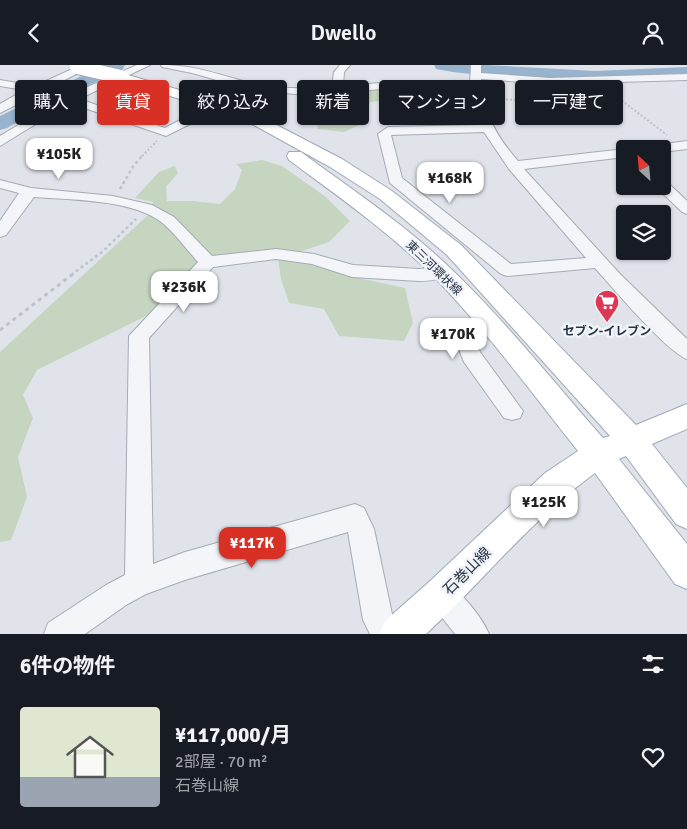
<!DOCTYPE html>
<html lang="ja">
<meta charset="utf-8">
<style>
:root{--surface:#171b24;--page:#242831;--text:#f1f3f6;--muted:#9ea1a6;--accent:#d93025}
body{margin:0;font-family:Signika,"Noto Sans JP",sans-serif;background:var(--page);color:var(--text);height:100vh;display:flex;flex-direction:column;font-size:19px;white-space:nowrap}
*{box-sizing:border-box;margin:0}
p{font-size:16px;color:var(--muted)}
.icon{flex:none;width:28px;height:28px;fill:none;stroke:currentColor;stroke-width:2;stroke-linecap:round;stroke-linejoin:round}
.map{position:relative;height:569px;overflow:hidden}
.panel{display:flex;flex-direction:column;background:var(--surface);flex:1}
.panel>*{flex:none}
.guide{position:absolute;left:15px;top:15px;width:658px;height:45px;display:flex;gap:10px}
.needle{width:32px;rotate:334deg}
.buttons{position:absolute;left:616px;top:75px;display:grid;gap:10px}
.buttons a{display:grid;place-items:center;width:55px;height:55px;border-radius:5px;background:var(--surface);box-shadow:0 1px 4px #0004;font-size:25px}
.price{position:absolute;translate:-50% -42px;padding:0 11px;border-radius:10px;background:#fff;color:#222;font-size:16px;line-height:32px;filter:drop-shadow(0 1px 2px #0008)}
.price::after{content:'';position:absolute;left:50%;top:30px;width:15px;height:11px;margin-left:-8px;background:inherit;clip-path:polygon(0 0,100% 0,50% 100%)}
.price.current{background:var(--accent);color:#fff}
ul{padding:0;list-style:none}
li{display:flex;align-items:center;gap:15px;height:125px;padding:0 20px}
li span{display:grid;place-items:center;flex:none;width:140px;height:100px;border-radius:5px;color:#555}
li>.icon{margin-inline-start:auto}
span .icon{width:60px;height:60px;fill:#fffc;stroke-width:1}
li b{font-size:21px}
h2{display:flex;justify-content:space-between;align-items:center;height:60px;padding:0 20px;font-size:21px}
.chip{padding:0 18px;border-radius:5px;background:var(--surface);box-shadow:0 1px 4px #0004;font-size:18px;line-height:45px}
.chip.current{background:var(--accent);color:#fff}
header{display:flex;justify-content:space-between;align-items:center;height:65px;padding:0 20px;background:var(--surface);font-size:22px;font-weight:600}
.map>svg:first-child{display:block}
.green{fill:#c6d5c0}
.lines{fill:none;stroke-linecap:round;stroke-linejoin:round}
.river{fill:#97b3ce;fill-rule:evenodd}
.minor-tunnel{stroke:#bbc0c9;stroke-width:12;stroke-dasharray:12 5.5;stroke-linecap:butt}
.minor-casing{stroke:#a5abb5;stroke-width:2}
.major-casing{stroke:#9ea9b8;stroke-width:2}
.path-far2{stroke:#bec2c9;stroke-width:2;stroke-dasharray:2 2;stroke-linecap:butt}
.path-far1{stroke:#bec2c9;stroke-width:2.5;stroke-dasharray:3 3;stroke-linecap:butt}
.path{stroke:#bec2c9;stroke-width:3;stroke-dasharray:4 4;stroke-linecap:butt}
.minor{fill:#f3f5f8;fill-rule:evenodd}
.major{fill:#fff;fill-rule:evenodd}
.major-bridge-casing{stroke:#9ea9b8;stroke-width:16;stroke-linecap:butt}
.major-bridge{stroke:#fff;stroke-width:14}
.labels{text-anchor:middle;stroke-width:5;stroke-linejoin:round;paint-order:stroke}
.street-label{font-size:12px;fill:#273244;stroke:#f0f3f8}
.poi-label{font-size:12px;font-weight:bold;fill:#273244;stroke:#f0f3f8}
.near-street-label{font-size:15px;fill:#273244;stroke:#f0f3f8}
</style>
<header><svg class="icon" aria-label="back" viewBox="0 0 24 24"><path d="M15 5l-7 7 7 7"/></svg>Dwello<svg class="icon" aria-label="person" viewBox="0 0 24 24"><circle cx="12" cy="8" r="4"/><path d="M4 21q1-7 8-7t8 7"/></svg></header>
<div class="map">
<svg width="687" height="569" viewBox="0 0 687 569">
<rect width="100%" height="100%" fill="#e0e4ea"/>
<path class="green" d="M420 24 444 26 450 31 370 37 362 59 344 67 317 64 322 44 357 25Z
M262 95 282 101 326 132 350 156 329 177 302 186 299 196 354 212 405 223 413 258 404 276 339 271 324 244 289 238 281 214 277 187 218 193 162 243 37 305 23 330 33 353 18 392 27 432 11 475 0 477V287L148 150 153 137 135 133 159 107 175 101 178 108 166 122 167 136H193L220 139 235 124 242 105 236 99Z"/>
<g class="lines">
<path class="river" d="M104 0H125L123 4 58 35 7 63 0 65V51Z
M434 0H485L595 6 687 2V12C622 17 558 17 493 11 474 9 454 8 436 4Z"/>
<path class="minor-tunnel" d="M184 57 235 31"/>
<defs>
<path id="minor" d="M81 0H94L0 48V39L24 25 0 21V15L35 21Z
M137 0H150L79 34 165 63 184 53 190 57 188 60 166 71 70 38 0 81V71L65 32Z
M161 0C197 0 218 10 251 18 276 24 306 24 332 22L334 7 340 0H350L344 7 343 21 381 18 470 19 471 0H481V8L550 13 687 9V15L550 19 481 14C481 46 498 73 518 96L625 84V92L524 104 620 209 687 274V294C667 287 612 222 595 203L507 211 501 209 390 118 378 69 388 62 480 60 473 42 470 25 381 24 315 30 295 29 252 25 192 8 162 2ZM484 67 509 104 586 193 511 199 402 113 391 70Z
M687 76V84L662 87V84H651L657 80Z
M0 115 31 123 113 131 152 140 174 152 212 191 276 184 314 189 353 200 419 204C429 204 437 199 446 202L449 206C443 215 429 216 419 216L352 212 312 199 276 194 213 202 149 273 153 499 185 487 355 439 364 443 374 464 392 549 402 569H370L363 555 348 467 185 515 146 529 126 540 85 569H44L48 558 106 520 125 510 129 271 198 197C187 185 177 171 165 160 136 134 71 135 34 132L6 170 0 172V156L19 128 0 123Z
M662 116 667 117 687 136V149L682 147 657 123 656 121H662Z
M488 250 495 252 498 257 495 262 473 271 480 287 523 346 520 353 512 355 504 353 464 297 453 270 460 260Z
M442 516C459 523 482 552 489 569H455L432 540 428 530 432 520Z"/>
<path id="major" d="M121 8 207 33 243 48 261 52 342 94 392 126 461 180 636 360 687 339V364L652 379 687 423V464L676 459 626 391 619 394 687 479V524L675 519 595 408C533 453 482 517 426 569H379L385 556 429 517 545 408 578 386C531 327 486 265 433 211 389 167 339 132 289 95L287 91 289 87H301C351 124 403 158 448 201 504 254 552 315 603 373L610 371 447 190 380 134 330 102 252 59 234 55 197 39 116 15 114 12 116 9Z"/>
</defs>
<use href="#minor" class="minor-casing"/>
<use href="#major" class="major-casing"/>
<path class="path-far2" d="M490 33 529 36 621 35 667 70
M142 91 157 76"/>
<path class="path-far1" d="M120 124 134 100 143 90
M71 210 102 187 136 154"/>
<path class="path" d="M0 265 73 209"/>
<use href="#minor" class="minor"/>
<use href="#major" class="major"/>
<defs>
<path id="major-bridge" d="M77 2 121 12"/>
</defs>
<use href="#major-bridge" class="major-bridge-casing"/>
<use href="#major-bridge" class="major-bridge"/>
</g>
<defs>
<symbol id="supermarket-pin" viewBox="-11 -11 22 30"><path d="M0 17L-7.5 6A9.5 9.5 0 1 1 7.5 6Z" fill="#dd3753" stroke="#f0f3f8"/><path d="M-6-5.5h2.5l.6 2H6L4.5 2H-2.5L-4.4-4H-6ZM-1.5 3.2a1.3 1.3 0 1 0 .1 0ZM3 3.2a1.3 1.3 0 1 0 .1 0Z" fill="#fff"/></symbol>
</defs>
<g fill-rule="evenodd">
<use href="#supermarket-pin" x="593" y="223" width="28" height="38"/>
</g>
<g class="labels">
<g class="street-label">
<text transform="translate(434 203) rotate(44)" y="4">東三河環状線</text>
</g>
<g class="poi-label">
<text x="607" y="270">セブン-イレブン</text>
</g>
<g class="near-street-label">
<text transform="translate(467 506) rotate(-45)" y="5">石巻山線</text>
</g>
</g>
</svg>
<div class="buttons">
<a><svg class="needle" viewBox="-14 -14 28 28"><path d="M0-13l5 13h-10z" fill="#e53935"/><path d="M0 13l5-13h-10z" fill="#9ea1a6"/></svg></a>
<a><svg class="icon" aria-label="layers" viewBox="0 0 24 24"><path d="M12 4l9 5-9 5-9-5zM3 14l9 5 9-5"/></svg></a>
</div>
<b class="price" style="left:59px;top:115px">¥105K</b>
<b class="price" style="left:450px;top:139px">¥168K</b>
<b class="price" style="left:184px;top:248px">¥236K</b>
<b class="price" style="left:453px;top:295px">¥170K</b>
<b class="price" style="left:544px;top:463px">¥125K</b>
<b class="price current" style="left:252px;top:504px">¥117K</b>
<div class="guide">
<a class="chip">購入</a>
<a class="chip current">賃貸</a>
<a class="chip">絞り込み</a>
<a class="chip">新着</a>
<a class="chip">マンション</a>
<a class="chip">一戸建て</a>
</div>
</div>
<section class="panel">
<h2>6件の物件<svg class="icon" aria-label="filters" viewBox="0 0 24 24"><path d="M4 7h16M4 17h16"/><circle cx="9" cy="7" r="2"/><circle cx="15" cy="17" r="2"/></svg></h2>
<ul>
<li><span style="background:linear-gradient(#dfe7d0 70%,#9aa5b1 0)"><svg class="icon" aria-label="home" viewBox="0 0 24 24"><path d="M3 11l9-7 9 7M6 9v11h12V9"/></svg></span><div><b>¥117,000/月</b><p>2部屋 · 70 m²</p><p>石巻山線</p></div><svg class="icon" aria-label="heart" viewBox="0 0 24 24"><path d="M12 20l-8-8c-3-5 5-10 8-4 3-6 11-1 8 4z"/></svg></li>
</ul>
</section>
